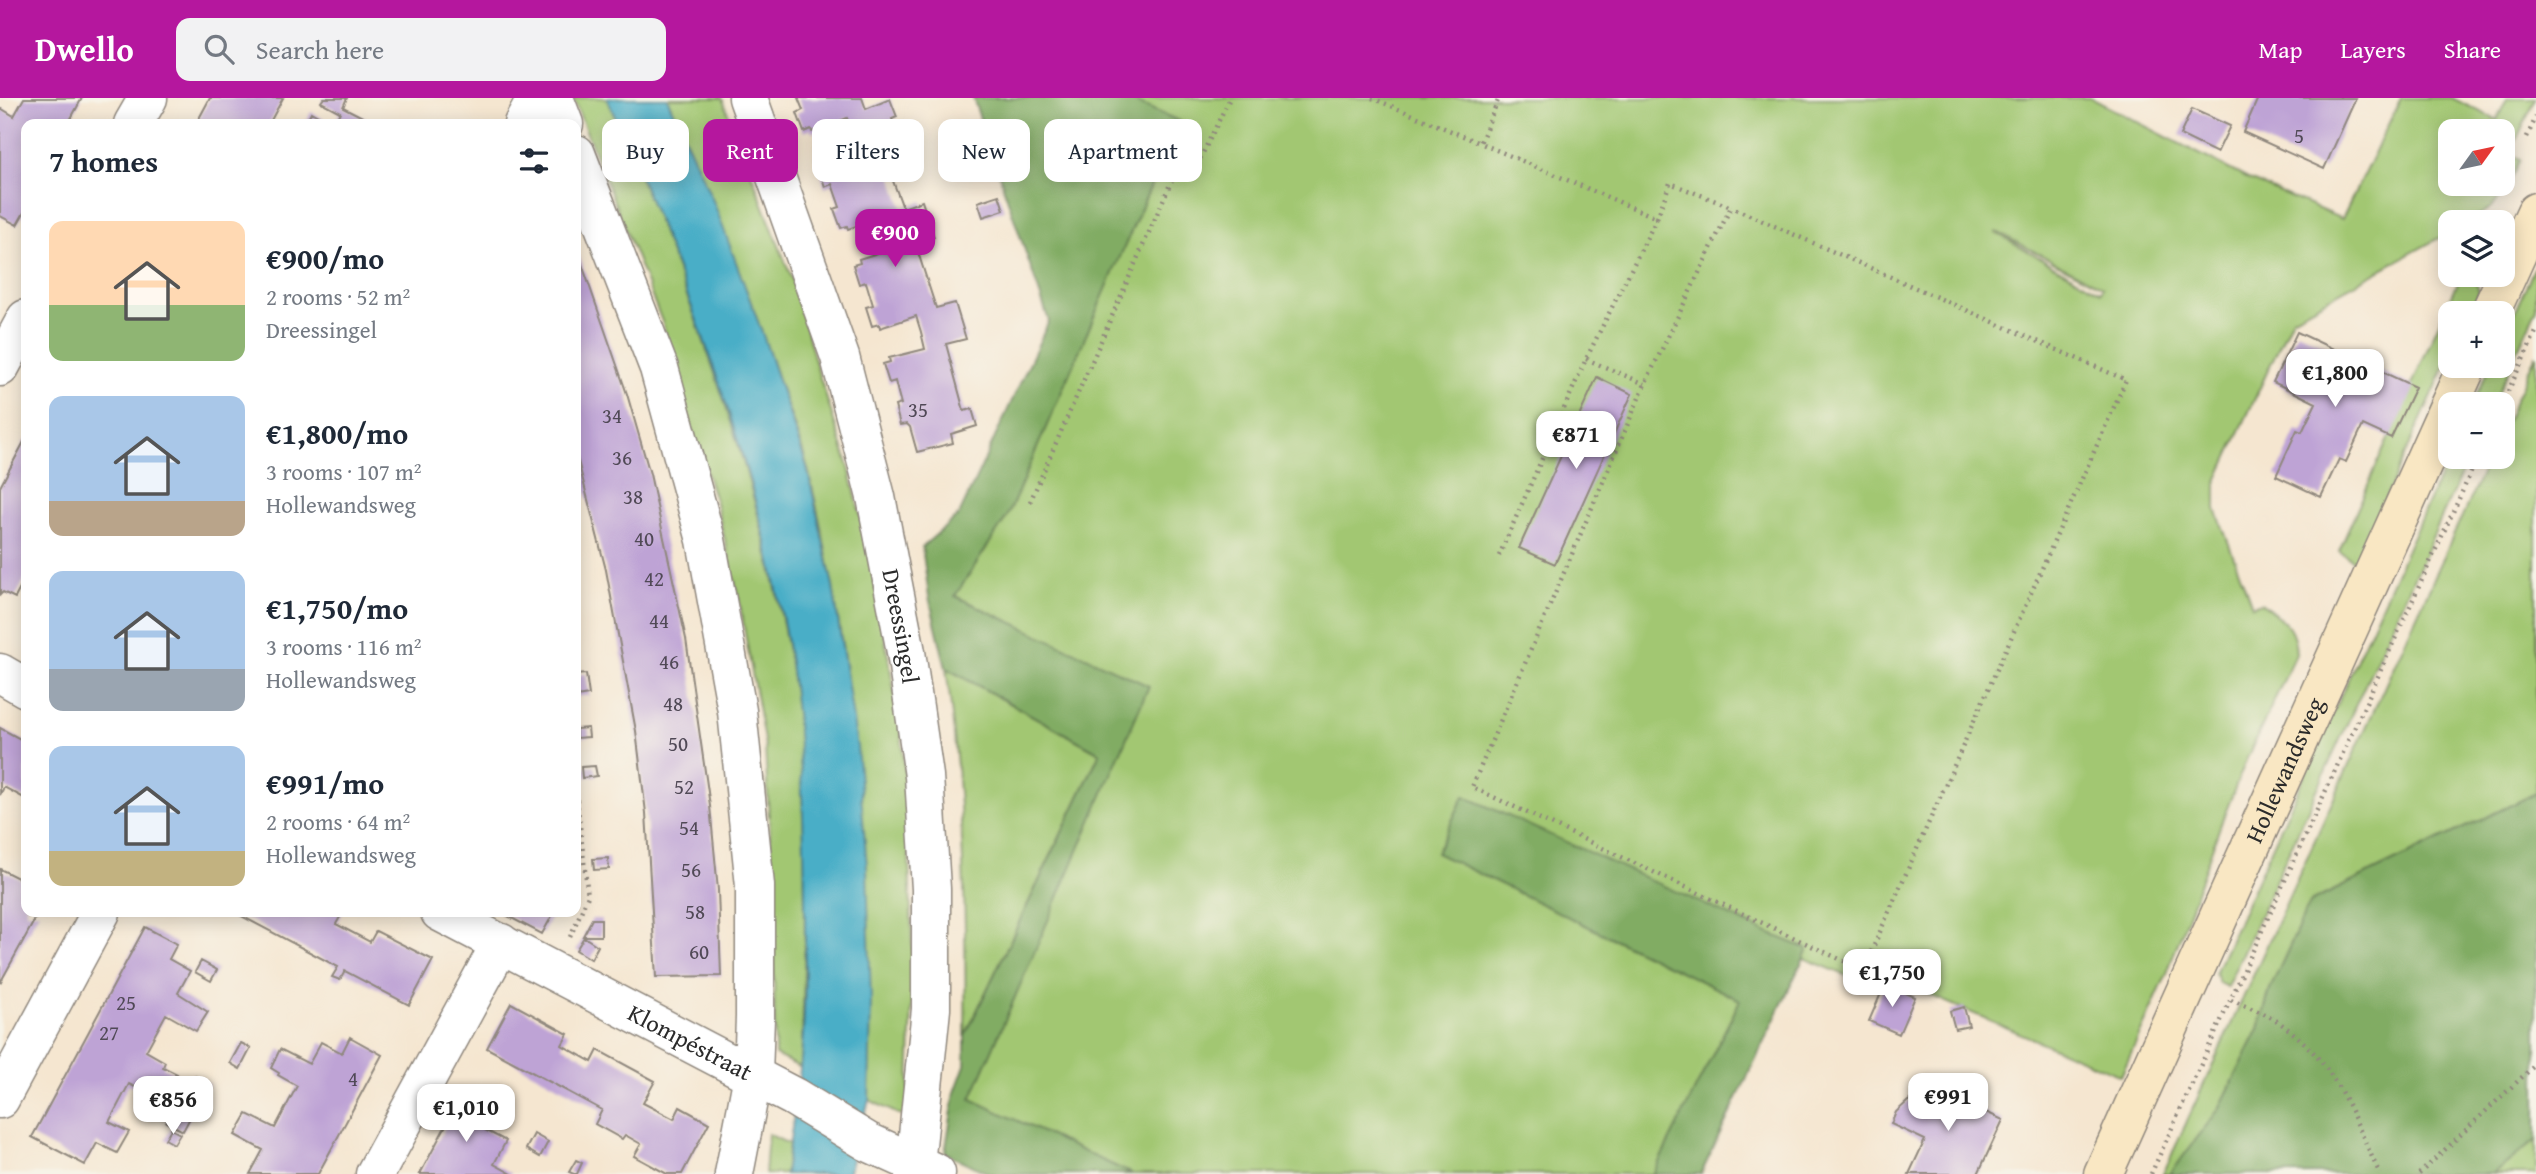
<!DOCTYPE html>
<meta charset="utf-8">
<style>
:root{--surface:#fff;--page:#f2f2f3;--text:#1f2937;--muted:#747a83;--accent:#b5179e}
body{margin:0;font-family:"Gentium Book Plus",serif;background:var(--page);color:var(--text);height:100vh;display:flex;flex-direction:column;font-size:26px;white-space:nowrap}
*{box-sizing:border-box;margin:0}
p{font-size:23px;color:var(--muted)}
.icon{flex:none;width:38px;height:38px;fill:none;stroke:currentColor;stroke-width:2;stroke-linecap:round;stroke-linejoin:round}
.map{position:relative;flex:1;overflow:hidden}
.sheet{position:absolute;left:21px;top:21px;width:560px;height:798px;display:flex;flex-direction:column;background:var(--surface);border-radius:14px;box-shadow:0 4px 18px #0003}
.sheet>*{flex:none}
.banner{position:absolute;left:602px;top:21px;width:665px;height:63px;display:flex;gap:14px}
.needle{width:46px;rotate:57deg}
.controls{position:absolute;left:2438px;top:21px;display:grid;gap:14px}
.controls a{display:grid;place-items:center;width:77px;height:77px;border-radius:14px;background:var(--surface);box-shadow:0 4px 18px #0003;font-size:35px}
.price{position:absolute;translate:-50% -60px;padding:0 16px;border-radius:14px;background:#fff;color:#222;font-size:23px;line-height:46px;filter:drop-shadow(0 2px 4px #0008)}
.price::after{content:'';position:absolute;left:50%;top:42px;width:21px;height:16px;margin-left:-10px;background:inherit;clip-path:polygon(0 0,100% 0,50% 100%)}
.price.on{background:var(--accent);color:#fff}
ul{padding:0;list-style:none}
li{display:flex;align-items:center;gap:21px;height:175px;padding:0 28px}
li span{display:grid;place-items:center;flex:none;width:196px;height:140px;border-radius:14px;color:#555}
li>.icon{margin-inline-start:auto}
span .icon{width:84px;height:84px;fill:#fffc;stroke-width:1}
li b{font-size:30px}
h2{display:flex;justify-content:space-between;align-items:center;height:84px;padding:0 28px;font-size:30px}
.tag{padding:0 24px;border-radius:14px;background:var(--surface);box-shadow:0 4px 18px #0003;font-size:24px;line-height:63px}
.tag.on{background:var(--accent);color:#fff}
header{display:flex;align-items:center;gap:42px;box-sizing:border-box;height:98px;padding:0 35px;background:var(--accent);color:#fff}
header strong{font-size:33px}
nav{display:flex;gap:38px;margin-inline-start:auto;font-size:24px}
.search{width:490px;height:63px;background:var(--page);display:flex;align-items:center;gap:18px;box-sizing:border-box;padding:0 24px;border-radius:14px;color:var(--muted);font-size:26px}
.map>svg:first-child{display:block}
.green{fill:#a2c772;stroke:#66794e;stroke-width:2;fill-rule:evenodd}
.forest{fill:#81ac64;stroke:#566c48;stroke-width:2}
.water{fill:#48aec7;stroke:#3a6c79;stroke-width:2}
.building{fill:#bea3d5}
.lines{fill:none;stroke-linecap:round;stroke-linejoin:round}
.minor-casing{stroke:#90887e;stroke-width:41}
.secondary-casing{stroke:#90887e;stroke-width:41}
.path{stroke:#90887e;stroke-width:4.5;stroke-dasharray:2 5;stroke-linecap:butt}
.minor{stroke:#fff;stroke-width:38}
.secondary{stroke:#f9e7c3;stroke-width:38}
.labels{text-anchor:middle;stroke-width:5;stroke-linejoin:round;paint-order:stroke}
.number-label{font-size:21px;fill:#504956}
.street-label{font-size:24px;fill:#2b2b2b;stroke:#f7f3e8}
</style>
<header>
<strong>Dwello</strong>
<div class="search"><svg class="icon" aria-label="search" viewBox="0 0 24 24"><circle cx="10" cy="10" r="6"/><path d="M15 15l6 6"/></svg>Search here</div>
<nav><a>Map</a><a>Layers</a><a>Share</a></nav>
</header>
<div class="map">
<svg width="2536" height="1076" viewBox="0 0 2536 1076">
<rect width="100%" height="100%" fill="#f7f3e8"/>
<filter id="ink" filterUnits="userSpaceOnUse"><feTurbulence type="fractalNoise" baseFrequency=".0143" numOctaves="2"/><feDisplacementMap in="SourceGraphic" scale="14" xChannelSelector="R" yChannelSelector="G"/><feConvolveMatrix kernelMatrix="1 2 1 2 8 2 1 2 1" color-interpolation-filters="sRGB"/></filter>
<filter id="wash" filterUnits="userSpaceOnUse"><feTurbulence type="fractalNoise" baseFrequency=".00686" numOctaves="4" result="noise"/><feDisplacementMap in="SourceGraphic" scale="28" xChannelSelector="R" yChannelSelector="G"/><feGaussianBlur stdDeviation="1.57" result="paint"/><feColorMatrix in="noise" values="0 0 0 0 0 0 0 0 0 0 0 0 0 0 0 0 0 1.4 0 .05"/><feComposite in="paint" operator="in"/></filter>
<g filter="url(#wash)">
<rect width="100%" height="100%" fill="#f5e6d0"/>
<path class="green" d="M573 0H607C695 206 777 418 800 641 803 664 802 687 803 710 807 797 804 883 801 970L775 957 773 791 765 648 739 501 716 405 687 316 663 226Z
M667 0H722L793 184 819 277 849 369 873 472 901 632 907 703 913 875 908 1021 869 1002C873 791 858 577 808 371 800 341 788 311 778 281 746 185 708 92 667 0Z
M1064 0H2091L2250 82 2342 121 2401 0H2452L2497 22 2507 0H2536L2509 57 2520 62 2506 93 2493 108 2468 124H2450V134L2292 220 2216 385V411L2252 508 2261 505C2282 522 2295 527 2296 556L2247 660 2222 723 2166 878 2121 978 1880 876 1874 889 1775 848 1671 1076H1026L962 1005 1134 600 942 510 1148 41ZM2450 33H2502V86H2450ZM1997 134 2103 189 2101 194 1996 135Z
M2536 166V212L2493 306H2472L2490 268H2502L2503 240Z
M2460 177 2473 178 2479 192 2472 212 2471 215H2450V257L2364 448 2355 464 2339 453Z
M2536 256V695L2310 804 2270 891 2259 931 2219 1011 2170 1076H2163L2489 359H2502L2503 329Z
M2450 356V359H2469L2227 889 2219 885 2215 875Z
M946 570 1100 655 965 938C967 815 963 691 946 570Z
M768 1036 789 1046 785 1076H765Z
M2536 1042V1076H2493Z"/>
<path class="forest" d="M973 0H1126L1179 23 1008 417 955 498 1149 588 971 1001 1132 1076H990L945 1055 955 994 965 967V938L1100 655 946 570 929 499 922 449 959 417 1049 223Z
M2536 695V1042L2493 1076H2170L2219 1011 2259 931 2271 889 2310 804Z
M1464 698 1768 835 1808 851 1701 1076H1653L1740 902 1436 755Z"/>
<path class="water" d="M607 0H667L714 105 763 237 807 369 833 488 857 648 867 769 871 903 869 1002 848 1076H785C790 1041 796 1006 800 971 806 918 805 863 805 810 804 716 801 625 785 533 752 349 680 171 607 0Z"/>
<g id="blocks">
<path class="building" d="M24 0H82L68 26H26V111L17 127 0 118V15L2 11 14 18Z
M210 0H283L269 26H196Z
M324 0H347L343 9 376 26H340L335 24 340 14 321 4Z
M798 0H862L866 11 890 1 897 19 892 21 899 39 879 45 903 110 922 103 934 139 915 145 936 210 955 205 966 241 946 246 964 313 972 311 977 328 951 336 953 345 917 354 910 329 907 326 900 327 895 308 901 306 898 295 895 283 889 285 883 266 890 264 889 260 925 251 921 234 916 218 880 230 879 226 872 228 866 209 873 207 866 184 859 186 853 167 860 165 859 161 894 150 884 118 848 131 847 128 841 130 834 111 840 109 832 86 825 89 819 70 825 68 824 64 859 51 847 20 812 34 811 31 804 34 797 15 803 12Z
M2258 0H2356L2324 71 2243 34Z
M2192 11 2230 28 2217 55 2180 37Z
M311 14 327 23 325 26H305Z
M982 46 986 58 968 65 963 52Z
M999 97 1004 112 983 119 978 104Z
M576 149 627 296 650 376 686 541 710 708 718 792 721 878 656 879 646 715 636 633 606 472 576 355Z
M2297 234 2415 289 2391 340 2363 327 2346 364 2339 361 2321 399 2276 378 2297 332 2302 334 2316 305 2273 284Z
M1597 279 1632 296 1555 466 1519 450Z
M26 340V479L15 500 3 494 0 497V389Z
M586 576 589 597 576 599V577Z
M0 630 26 644V701L4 689 0 697Z
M588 630 589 639 576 640V631Z
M595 668 597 678 582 680 581 669Z
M608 760 609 771 594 772 593 761Z
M0 771 26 784V814H39L0 885Z
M234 814H343L336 826 370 844 376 833 433 862 409 907 345 873 340 882 332 879 338 869Z
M500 814H553V816L542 836Z
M592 821H601V838H583Z
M145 829 177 846 169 861 190 873 178 895 208 914 196 933 166 916 146 953 165 964 163 969 177 976 171 987 158 979 165 985 159 996 151 992 149 996 129 986 109 1024 129 1034 117 1055 97 1045 85 1067 32 1039Z
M584 839 598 848 591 861 576 852Z
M201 863 217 872 211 883 195 874Z
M1885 886 1915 899 1899 936 1869 923Z
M511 905 568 936 562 947 592 964 598 952 655 983 643 1005 674 1021 680 1009 709 1025 682 1076H667L634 1058 641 1046 625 1037 622 1041 595 1026 602 1012 487 950Z
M1964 909 1969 928 1955 931 1950 913Z
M350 939 382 957 318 1076H250L263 1052 235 1037 247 1016 275 1030 297 988 278 977 279 975 271 970 280 951 309 966 321 944 342 955Z
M241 945 251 950 240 971 230 965Z
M195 978 209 986 200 1002 186 995Z
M1926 986 2003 1022 1978 1076H1909L1925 1042 1891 1026 1896 1014 1908 1003 1921 996Z
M461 999 493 1016 485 1032 506 1043 494 1066 512 1076H420Z
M175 1009 191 1018 183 1033 166 1024Z
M171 1031 180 1036 174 1046 165 1041Z
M534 1036 548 1044 540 1059 526 1051Z
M576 1062 582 1065 577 1076H574L569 1074Z"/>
</g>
</g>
<g filter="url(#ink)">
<use href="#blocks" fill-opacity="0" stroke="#90887e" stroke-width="2"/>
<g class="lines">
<defs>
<g id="minor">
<path d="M554 0 564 26"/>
<path id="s1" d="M748 0 840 259 876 399 906 554 924 678 931 791V911L914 1076"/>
<path d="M133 26 148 0"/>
<path d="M523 26 537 0"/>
<path d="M576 56 659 270 706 442 737 613 755 788V919L753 977 734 1076"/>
<path d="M0 269 26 221"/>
<path d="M0 575 26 590"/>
<path id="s2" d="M440 814 794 999 868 1044 936 1075"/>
<path d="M0 1001 101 814"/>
<path d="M375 1076 501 845"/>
</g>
<g id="secondary">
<path d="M2490 215 2536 114"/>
<path id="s3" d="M2103 1076 2467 268"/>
</g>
</defs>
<use href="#minor" class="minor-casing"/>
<use href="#secondary" class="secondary-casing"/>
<path class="path" d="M1372 0 1480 45
M2527 39 2536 19
M1657 120 1670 85 1731 109 1645 286 1472 689 1863 872 2126 282 1731 109
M1586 261 1645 286
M2502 306 2536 234
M1030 404 1183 57 1199 63 1230 0
M1499 458 1586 261 1657 120 1480 45 1499 0
M570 839 588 798 576 694
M2231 902C2247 909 2266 915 2280 925 2338 966 2351 1016 2380 1076
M2151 1076 2478 359
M2419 1076 2536 966"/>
<use href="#minor" class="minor"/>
<use href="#secondary" class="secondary"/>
</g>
</g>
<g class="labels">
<g class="number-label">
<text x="2299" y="45">5</text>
<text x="918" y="319">35</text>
<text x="612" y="325">34</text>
<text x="622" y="367">36</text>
<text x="633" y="406">38</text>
<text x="644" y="448">40</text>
<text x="654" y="488">42</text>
<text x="659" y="530">44</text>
<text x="669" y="571">46</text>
<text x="673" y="613">48</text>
<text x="678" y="653">50</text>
<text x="684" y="696">52</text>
<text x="689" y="737">54</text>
<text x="691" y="779">56</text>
<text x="695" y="821">58</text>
<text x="699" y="861">60</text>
<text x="126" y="912">25</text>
<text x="109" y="942">27</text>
<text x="353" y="988">4</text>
</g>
<g class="street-label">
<text dy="8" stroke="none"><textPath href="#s1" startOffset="551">Dreessingel</textPath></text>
<text dy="8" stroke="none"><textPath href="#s3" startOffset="443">Hollewandsweg</textPath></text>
<text dy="8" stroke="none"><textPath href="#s2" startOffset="282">Klompéstraat</textPath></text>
</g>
</g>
</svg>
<div class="controls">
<a><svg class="needle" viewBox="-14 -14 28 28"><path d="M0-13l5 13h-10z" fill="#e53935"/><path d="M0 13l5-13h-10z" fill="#747a83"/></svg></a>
<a><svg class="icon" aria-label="layers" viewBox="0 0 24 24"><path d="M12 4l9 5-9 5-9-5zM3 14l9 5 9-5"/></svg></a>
<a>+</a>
<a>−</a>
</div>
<b class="price on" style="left:895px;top:171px">€900</b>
<b class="price" style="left:2335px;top:311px">€1,800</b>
<b class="price" style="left:1576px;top:373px">€871</b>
<b class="price" style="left:1892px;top:911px">€1,750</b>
<b class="price" style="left:1948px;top:1035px">€991</b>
<b class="price" style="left:173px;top:1038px">€856</b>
<b class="price" style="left:466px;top:1046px">€1,010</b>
<div class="banner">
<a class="tag">Buy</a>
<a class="tag on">Rent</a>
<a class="tag">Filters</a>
<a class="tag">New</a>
<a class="tag">Apartment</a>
</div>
<section class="sheet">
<h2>7 homes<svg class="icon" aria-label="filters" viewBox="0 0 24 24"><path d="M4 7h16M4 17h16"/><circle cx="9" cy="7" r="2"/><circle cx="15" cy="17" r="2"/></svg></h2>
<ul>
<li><span style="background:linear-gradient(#ffd9b3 60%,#8fb573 0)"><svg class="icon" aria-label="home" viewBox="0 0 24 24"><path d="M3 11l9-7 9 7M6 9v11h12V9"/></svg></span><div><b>€900/mo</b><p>2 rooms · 52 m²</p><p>Dreessingel</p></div></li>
<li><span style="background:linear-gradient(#a9c7e8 75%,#b9a48a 0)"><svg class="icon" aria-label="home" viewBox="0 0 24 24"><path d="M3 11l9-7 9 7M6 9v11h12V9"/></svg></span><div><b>€1,800/mo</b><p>3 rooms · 107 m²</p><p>Hollewandsweg</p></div></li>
<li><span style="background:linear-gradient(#a9c7e8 70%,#9aa5b1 0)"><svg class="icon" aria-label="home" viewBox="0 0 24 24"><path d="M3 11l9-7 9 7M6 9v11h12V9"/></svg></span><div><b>€1,750/mo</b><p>3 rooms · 116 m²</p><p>Hollewandsweg</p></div></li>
<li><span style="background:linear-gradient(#a9c7e8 75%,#c2b280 0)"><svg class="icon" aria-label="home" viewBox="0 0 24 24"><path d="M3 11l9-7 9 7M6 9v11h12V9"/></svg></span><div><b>€991/mo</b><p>2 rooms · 64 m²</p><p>Hollewandsweg</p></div></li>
</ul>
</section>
</div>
